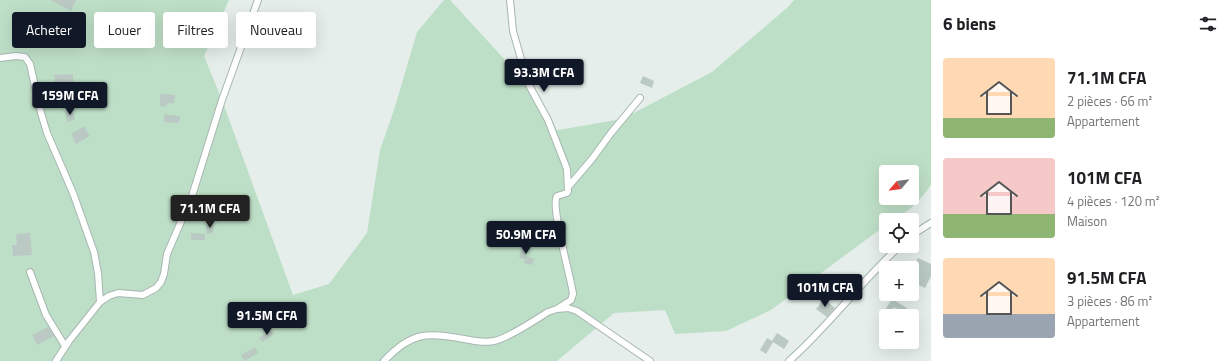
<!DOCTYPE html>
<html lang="fr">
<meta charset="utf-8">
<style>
:root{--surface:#fff;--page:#f6f6f6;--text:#202124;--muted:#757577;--accent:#111827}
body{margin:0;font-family:"Titillium Web",sans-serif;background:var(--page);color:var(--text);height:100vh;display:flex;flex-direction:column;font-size:15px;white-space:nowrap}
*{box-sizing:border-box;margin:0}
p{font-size:13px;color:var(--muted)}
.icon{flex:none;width:22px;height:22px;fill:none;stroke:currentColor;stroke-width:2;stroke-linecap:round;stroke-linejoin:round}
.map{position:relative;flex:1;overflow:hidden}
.side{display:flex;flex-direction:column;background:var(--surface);width:300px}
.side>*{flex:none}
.hud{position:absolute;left:12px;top:12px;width:380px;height:36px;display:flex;gap:8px}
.needle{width:26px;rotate:241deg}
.fabs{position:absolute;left:879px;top:165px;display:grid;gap:8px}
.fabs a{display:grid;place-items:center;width:40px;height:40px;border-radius:4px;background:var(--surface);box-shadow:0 4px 16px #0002;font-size:20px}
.price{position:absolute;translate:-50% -34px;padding:0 9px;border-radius:4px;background:var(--accent);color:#fff;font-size:13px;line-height:26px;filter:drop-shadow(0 1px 2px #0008)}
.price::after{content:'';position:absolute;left:50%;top:24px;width:12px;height:9px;margin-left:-6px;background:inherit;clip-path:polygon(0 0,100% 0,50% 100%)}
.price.on{background:#222;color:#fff}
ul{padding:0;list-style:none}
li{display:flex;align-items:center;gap:12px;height:100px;padding:0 12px}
li span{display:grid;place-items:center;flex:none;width:112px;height:80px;border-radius:4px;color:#555}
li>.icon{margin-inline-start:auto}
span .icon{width:48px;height:48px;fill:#fffc;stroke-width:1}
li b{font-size:17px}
h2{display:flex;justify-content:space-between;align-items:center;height:48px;padding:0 12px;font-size:17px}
.tag{padding:0 14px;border-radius:4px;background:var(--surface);box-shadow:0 4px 16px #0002;font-size:14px;line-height:36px}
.tag.on{background:var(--accent);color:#fff}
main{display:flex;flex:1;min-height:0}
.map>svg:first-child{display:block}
.green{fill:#bedfc7;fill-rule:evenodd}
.building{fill:#bac9c3}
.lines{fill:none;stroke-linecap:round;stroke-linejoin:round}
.street-casing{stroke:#a7b6b1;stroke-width:8}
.street{stroke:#fff;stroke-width:6}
</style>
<main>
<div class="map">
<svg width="931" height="361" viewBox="0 0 931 361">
<rect width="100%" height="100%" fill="#e5eeea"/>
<path class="green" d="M0 0H229L204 56 222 100 293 295 329 284 367 233 380 150 394 110 417 32 444 0H450L530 87 552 131 622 119 712 72 788 7 794 0H931V185C922 198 903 220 886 220V225L771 310 726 331 675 334 665 310 614 313 557 361H0ZM886 172H912V198H886Z"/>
<path class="building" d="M50 0H76L71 11Z
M49 16 63 22 59 31 45 25Z
M73 74 74 102H57V83L55 84 54 75Z
M643 76 654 81 652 88 640 83Z
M160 94 175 95 174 103H167L166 107 160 106Z
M72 110 75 120 67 122 65 111Z
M164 114 180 116 179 123 164 122Z
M84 126 90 136 76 144 71 134Z
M206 225H213V233L207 234Z
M30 233 32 255 13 256 12 245H17L16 234Z
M191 233 205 234V240H191Z
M523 244 529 246 526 256 534 259 532 265 524 263 525 259 519 258Z
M918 258 931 264V276L925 288 912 282V268H909L912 262 915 263Z
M824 299 835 308 827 317 816 309Z
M892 299 907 308 903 313 894 307 888 316H881Z
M48 327 54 336 37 345 32 335Z
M271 330 274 334 263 342 259 338Z
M777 333 789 341 784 349 773 342 766 354 760 350 767 338 772 341Z
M255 347 258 353 244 361 241 355Z"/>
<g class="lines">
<defs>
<path id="street" d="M510 0 513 31 525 73 530 87 548 120 567 169 568 191 567 193 557 196C550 205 571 278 573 294L571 300 557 309
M0 58 16 56 25 57 30 64 41 113 47 133 73 193 94 252 98 273 100 302
M569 186 592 159 611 133 640 98
M912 235 931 223
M30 272 46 315 65 346
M56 361 69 341 100 302 109 296 118 293 143 295 156 288 161 282 164 274 167 254 192 196 222 100 258 0
M384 361C411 332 427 332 464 339 474 341 483 343 494 341 507 339 535 320 548 312L557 309 568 308 577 311 650 361
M789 361C829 326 860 282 900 246"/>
</defs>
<use href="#street" class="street-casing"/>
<use href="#street" class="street"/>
</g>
</svg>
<div class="fabs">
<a><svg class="needle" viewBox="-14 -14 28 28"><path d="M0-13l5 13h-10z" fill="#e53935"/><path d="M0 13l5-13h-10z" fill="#757577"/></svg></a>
<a><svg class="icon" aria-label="locate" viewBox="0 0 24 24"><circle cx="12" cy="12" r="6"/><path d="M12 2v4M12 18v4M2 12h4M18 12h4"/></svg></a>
<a>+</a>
<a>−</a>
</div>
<b class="price" style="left:544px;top:93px">93.3M CFA</b>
<b class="price" style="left:70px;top:116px">159M CFA</b>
<b class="price on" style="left:210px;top:229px">71.1M CFA</b>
<b class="price" style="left:526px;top:255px">50.9M CFA</b>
<b class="price" style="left:825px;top:308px">101M CFA</b>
<b class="price" style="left:267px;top:336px">91.5M CFA</b>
<div class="hud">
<a class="tag on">Acheter</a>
<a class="tag">Louer</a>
<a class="tag">Filtres</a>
<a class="tag">Nouveau</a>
</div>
</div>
<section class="side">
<h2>6 biens<svg class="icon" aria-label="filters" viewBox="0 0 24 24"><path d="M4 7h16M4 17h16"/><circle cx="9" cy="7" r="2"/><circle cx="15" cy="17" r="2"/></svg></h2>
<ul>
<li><span style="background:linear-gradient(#ffd9b3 75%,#8fb573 0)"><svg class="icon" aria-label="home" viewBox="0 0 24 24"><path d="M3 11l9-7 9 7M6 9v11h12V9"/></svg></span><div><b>71.1M CFA</b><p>2 pièces · 66 m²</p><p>Appartement</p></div></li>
<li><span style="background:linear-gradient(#f6c9c9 70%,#8fb573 0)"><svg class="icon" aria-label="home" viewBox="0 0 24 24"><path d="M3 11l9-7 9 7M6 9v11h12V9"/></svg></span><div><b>101M CFA</b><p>4 pièces · 120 m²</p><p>Maison</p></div></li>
<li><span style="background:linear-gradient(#ffd9b3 70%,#9aa5b1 0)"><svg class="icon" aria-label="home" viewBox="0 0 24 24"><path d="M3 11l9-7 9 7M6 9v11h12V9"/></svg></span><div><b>91.5M CFA</b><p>3 pièces · 86 m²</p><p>Appartement</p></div></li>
</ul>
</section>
</main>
